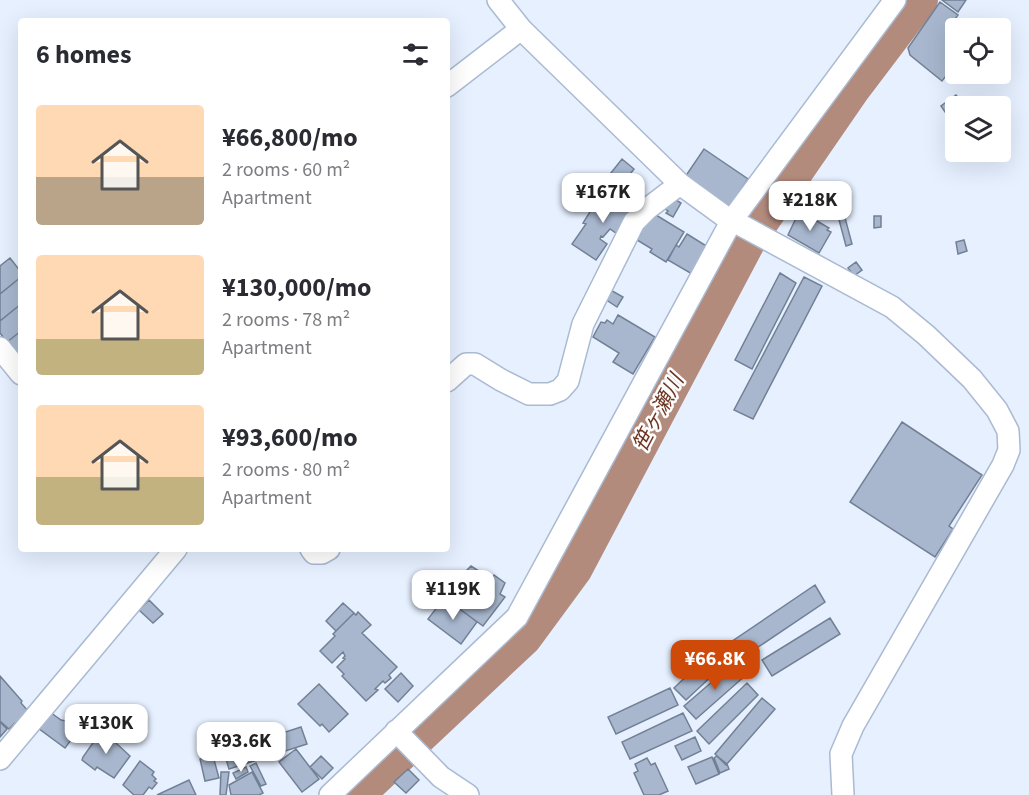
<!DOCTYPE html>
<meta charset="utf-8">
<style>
:root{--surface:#fff;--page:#f7f7f7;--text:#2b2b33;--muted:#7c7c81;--accent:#cf4a08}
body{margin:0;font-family:"Source Sans 3","Noto Sans JP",sans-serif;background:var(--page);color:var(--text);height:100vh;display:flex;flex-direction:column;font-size:22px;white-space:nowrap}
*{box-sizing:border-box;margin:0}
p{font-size:20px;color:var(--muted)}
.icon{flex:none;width:33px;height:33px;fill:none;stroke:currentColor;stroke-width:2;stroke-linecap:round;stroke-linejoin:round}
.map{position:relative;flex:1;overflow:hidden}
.side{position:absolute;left:18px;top:18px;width:432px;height:534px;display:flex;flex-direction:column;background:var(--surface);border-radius:6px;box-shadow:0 6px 24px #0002}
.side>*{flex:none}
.tools{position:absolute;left:945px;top:18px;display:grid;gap:12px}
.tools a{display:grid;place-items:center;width:66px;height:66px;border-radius:6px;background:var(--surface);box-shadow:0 6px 24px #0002;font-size:30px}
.price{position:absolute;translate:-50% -51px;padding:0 14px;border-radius:12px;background:#fff;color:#222;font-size:20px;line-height:39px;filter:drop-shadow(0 2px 3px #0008)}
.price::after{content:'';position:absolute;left:50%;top:36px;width:18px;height:14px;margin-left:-9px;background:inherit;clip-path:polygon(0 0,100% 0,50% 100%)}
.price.on{background:var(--accent);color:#fff}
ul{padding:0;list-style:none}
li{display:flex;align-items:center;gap:18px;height:150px;padding:0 18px}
li span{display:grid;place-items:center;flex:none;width:168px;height:120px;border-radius:6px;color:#555}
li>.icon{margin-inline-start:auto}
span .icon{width:72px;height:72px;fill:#fffc;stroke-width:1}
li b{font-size:26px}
h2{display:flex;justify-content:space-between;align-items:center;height:72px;padding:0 18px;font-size:26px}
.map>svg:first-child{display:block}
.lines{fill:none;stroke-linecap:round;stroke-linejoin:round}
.river{stroke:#b38b7d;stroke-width:34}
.building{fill:#a8b7ce;stroke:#728096;stroke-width:1.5}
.minor-casing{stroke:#aabad1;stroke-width:24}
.minor{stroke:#fff;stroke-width:21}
.labels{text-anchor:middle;stroke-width:5;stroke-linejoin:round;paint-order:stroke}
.water-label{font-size:21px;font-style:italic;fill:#6b3521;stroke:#fcfcfc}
</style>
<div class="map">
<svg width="1029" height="795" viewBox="0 0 1029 795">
<rect width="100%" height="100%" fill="#e6f0ff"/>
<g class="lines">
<path class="river" d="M358 795 525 638 575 570 750 239 852 91 921 0"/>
</g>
<path class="building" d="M942 0H966L958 12Z
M940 2 958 15 949 28 956 33V69L953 67 942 81 910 55 908 48Z
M956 95 965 106H956V117L951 121 941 106Z
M704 149 748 179 729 207 685 177Z
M622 159 634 169 615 193 603 183Z
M606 190 615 197 617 195 636 212 620 236 610 229 603 237 601 236 600 239 607 244 596 260 572 244 586 224 583 223 598 199Z
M671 197 681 203 673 217 666 213 668 211 664 208Z
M651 212 684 232 666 262 650 252 652 249 637 240 641 233 637 231Z
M803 213 829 228 827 230 831 232 819 253 788 235 798 214 801 216Z
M844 214 852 244 846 246 838 216Z
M874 216H881V227L874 228Z
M687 234 708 247 692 274 668 260 676 245 679 247Z
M964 240 967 251 958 254 956 242Z
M10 258 21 272V277L0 294V266Z
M856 262 862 270 854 276 848 268Z
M780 273 796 283 752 369 735 360Z
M21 277V304L0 321V294Z
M804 277 822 286 753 419 734 410Z
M607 288 623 297 617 307 602 297Z
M21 304V331L7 342 0 333V321Z
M618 315 655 337 633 374 613 362 619 353 593 337 601 322 605 323 607 320 613 324Z
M21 331V359L7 342Z
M902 422 982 475 949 526 953 529 935 557 850 502Z
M471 566 491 579 494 575 505 583 500 594 505 597 483 626 457 607 464 597 450 587 459 574 461 576Z
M815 585 825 602 742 658 731 642Z
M149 600 163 614 153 623 139 610Z
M441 602 457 607 477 622 461 644 428 619Z
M343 603 354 613 336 631 326 621Z
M358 612 371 625 362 633 397 667 389 675 391 678 385 683 383 681 375 689 378 690 366 701 342 676 344 674 337 667 345 659 343 658 345 656 343 652 332 663 320 651 335 636 333 634 354 613 356 615Z
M830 618 840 634 772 676 762 660Z
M719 645 731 658 686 700 674 688Z
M753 655 757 660 755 662 757 665 748 672 743 664Z
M735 662 746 675 696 719 684 706Z
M401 673 413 686 398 702 385 689Z
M0 676 22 701 21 703 29 712 19 726 15 723 9 729 0 721Z
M747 683 758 695 709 744 697 731Z
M319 684 348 714 329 732 322 724 320 726 298 704Z
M670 688 678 705 616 734 608 717Z
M762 698 775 709 726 765 715 754Z
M74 707 83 715 76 724 66 716Z
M50 712 61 720 66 721 68 719 80 728 65 748 38 728Z
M683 713 692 731 630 759 622 742Z
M0 722 7 729 0 737Z
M301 727 307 744 229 769 224 752Z
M102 730 130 756 114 778 97 767 95 770 82 760 83 757Z
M695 737 701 751 682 760 675 746Z
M296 749 319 779 302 792 279 762Z
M213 756 219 778 205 781 200 759Z
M321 756 333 768 322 779 310 767Z
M717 756 727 764 729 769 720 773 714 758Z
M712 757 719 774 696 784 688 767Z
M647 758 651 765 655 763 668 791 659 795H644L634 773 638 771 635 764Z
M140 761 154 772 152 775 156 779 154 781 157 783 152 789 149 787 143 795H134L123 785Z
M256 763 266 784 261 786 250 766Z
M246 767 248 772 236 779 233 773Z
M408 769 419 780 406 793 394 782Z
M221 772H229L226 795H220Z
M252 772 263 793 259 795H231L229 785Z
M189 780 196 795H157Z"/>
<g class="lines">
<defs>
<path id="minor" d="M498 0 521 29 680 184 724 216 892 307 926 335 972 379 997 410 1008 431 1009 450 1003 465 853 726 841 754 843 795
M447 86 521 29
M0 348 21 374
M447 381 466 364H475L501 380 529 394H550L560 390 568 381 583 324 634 222 647 209 680 184
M311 549 314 553H322L329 549
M396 731 441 777 468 795
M0 759 176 549
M330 795 517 617 732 220 895 0"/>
</defs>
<use href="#minor" class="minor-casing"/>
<use href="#minor" class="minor"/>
</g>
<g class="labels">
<g class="water-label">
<text transform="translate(658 413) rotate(-62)" y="7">笹ヶ瀬川</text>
</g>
</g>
</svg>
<div class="tools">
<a><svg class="icon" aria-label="locate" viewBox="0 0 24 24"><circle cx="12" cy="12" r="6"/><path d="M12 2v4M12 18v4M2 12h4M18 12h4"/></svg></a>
<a><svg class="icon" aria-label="layers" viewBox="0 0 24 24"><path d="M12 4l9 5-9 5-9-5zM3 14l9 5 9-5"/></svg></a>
</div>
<b class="price" style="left:603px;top:224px">¥167K</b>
<b class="price" style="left:810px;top:232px">¥218K</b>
<b class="price" style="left:453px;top:621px">¥119K</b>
<b class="price on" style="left:715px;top:691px">¥66.8K</b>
<b class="price" style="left:106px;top:755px">¥130K</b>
<b class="price" style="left:241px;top:773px">¥93.6K</b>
<section class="side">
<h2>6 homes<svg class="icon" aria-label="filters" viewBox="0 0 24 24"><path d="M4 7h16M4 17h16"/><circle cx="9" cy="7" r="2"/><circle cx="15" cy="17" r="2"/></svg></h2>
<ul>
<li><span style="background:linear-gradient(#ffd9b3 60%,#b9a48a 0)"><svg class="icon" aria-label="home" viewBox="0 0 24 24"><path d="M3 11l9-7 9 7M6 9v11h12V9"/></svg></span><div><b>¥66,800/mo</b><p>2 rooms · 60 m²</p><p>Apartment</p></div></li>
<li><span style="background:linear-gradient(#ffd9b3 70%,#c2b280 0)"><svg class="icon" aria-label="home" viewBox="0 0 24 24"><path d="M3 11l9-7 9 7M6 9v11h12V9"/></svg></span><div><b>¥130,000/mo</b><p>2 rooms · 78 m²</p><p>Apartment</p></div></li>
<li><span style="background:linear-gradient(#ffd9b3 60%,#c2b280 0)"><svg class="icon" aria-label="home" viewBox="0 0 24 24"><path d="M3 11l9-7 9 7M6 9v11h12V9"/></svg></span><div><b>¥93,600/mo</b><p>2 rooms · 80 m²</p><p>Apartment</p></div></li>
</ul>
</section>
</div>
